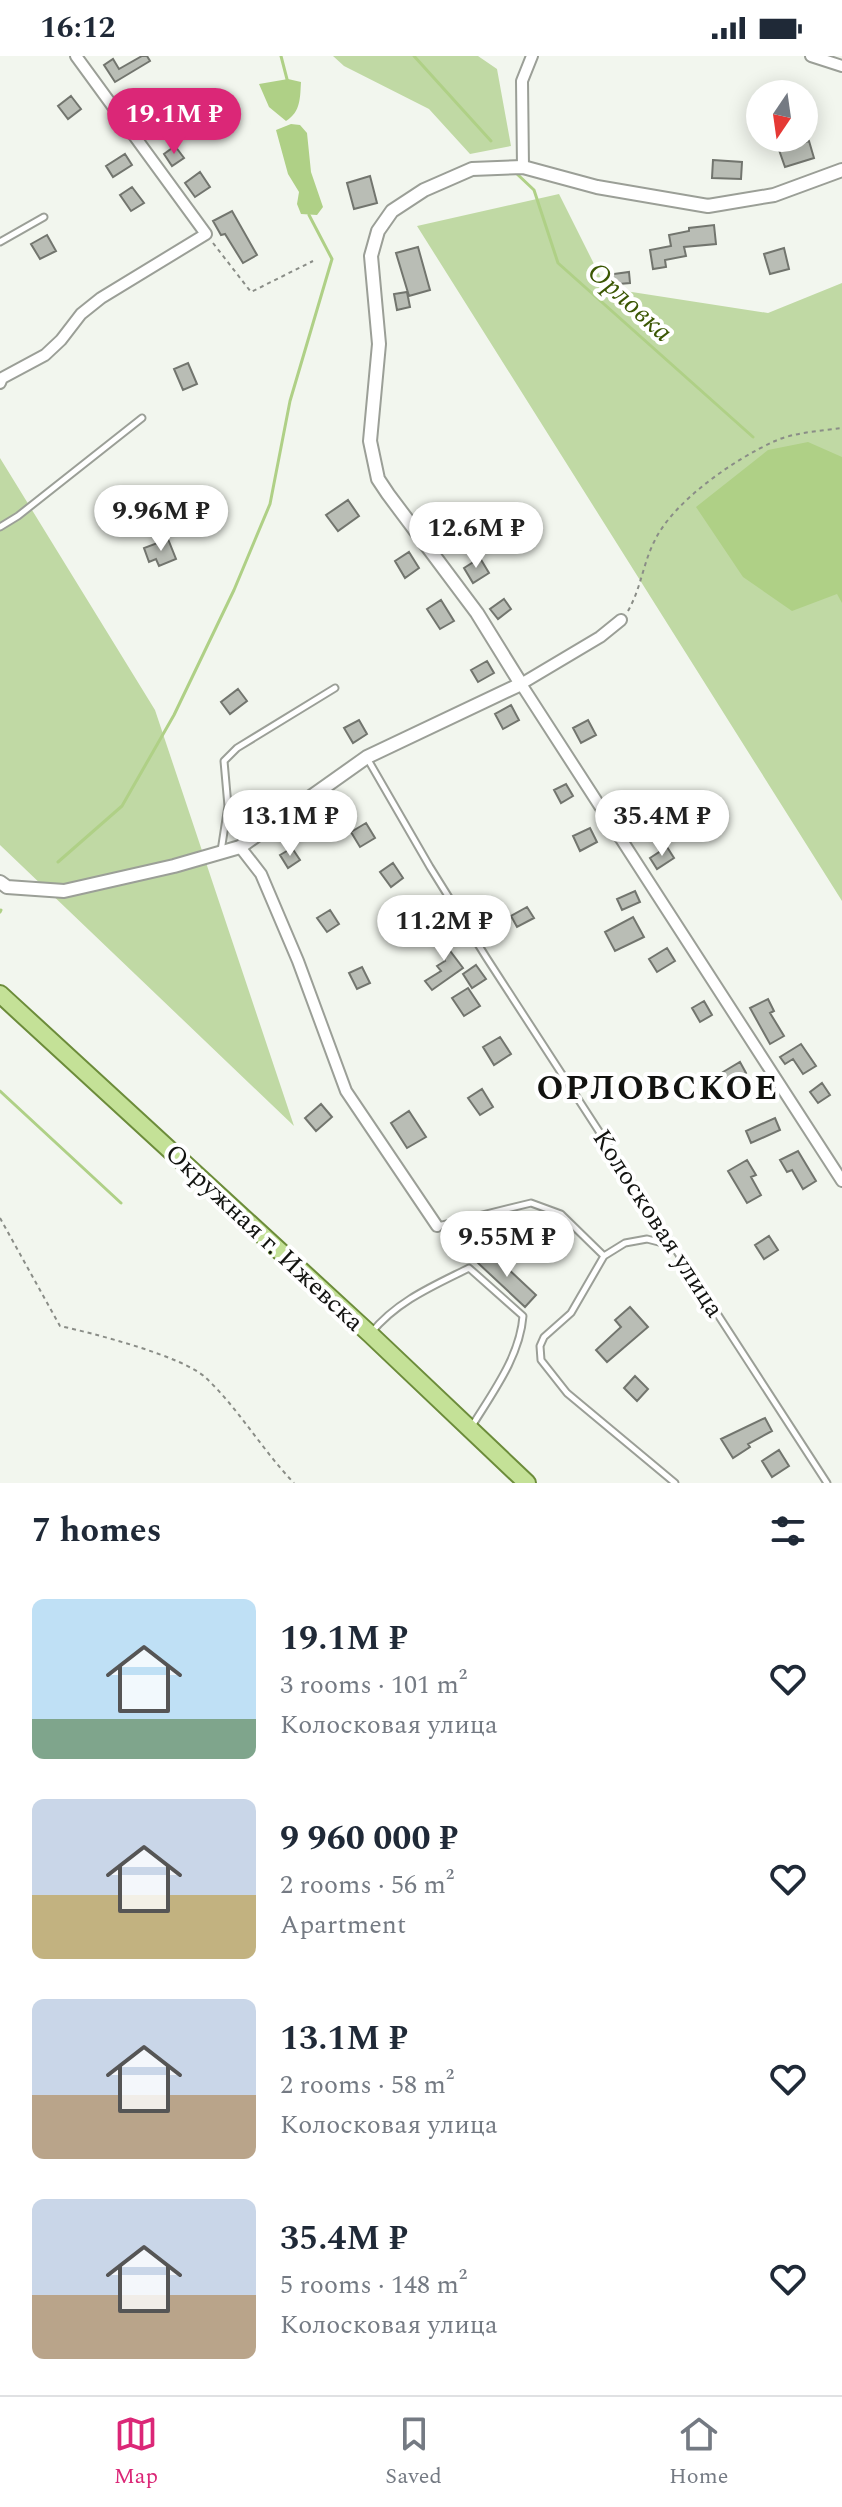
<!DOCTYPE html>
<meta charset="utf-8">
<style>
:root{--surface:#fff;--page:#f6f6f7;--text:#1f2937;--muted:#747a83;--line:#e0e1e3;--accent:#db2777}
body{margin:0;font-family:Spectral,serif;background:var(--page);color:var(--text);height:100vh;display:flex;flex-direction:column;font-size:30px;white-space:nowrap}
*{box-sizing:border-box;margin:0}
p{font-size:26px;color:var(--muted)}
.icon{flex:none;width:44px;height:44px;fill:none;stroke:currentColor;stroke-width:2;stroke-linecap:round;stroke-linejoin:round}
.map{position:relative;height:1427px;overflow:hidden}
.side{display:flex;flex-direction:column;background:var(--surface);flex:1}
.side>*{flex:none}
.needle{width:52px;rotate:193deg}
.fabs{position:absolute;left:746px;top:24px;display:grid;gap:16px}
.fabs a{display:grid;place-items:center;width:72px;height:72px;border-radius:50%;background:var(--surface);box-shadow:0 4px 20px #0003;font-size:40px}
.price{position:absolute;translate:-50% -68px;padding:0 18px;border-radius:28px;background:#fff;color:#222;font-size:26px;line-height:52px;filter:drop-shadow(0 2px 4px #0008)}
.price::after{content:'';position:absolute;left:50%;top:48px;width:24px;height:18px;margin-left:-12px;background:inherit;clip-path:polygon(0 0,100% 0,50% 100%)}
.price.selected{background:var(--accent);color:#fff}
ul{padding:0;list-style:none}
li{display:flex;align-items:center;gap:24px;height:200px;padding:0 32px}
li span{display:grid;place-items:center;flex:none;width:224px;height:160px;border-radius:12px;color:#555}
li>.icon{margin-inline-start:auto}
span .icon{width:96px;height:96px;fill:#fffc;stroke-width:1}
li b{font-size:34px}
h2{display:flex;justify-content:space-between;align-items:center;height:96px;padding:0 32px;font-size:34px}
.status{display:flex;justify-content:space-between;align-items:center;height:56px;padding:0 40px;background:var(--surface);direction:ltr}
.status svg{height:22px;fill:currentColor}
.dock{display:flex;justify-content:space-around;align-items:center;height:112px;border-top:2px solid var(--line);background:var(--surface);font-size:22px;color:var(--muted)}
.dock a{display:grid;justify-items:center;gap:4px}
.dock .selected{color:var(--accent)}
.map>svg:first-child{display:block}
.green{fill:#c0d9a4}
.water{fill:#afd086}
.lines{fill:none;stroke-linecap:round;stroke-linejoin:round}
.stream{stroke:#afd086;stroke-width:3}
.building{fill:#b9bdb5;stroke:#72756e;stroke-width:2}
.service-casing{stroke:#9b9f97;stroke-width:9}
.minor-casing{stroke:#9b9f97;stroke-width:14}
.tertiary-casing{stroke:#9b9f97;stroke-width:16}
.primary-casing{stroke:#6c8c3a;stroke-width:20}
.path{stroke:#8a8d87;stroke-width:2;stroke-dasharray:4 4;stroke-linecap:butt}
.service{stroke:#fff;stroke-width:5}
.minor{stroke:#fff;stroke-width:10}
.tertiary{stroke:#fff;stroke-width:12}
.primary{stroke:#c4e197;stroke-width:16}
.labels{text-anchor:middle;stroke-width:8;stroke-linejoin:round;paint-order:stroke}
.street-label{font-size:26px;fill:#121310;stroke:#fff}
.water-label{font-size:28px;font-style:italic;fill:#3b5703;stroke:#fff}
.district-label{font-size:34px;font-weight:bold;letter-spacing:2px;fill:#121310;stroke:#fff}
</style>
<div class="status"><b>16:12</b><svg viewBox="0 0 49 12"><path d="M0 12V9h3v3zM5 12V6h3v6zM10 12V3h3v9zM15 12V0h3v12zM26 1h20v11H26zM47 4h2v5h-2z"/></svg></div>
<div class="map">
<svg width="842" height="1427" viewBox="0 0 842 1427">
<rect width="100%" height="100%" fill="#f2f6ee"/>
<path class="green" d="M333 0H478L497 13 511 90 470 98 429 53 344 10Z
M559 138 606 232 768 257 842 227V845L417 170Z
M0 402 155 654 294 1070 0 789Z"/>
<path class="water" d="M288 23 301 26C300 41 301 56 286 65L269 51 259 28Z
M291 68 300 69 307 77 311 116 323 151 317 159 301 158 297 148 299 136 288 118 276 74Z
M808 386 842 401V547L837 538 792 555 743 521 696 451 768 394Z"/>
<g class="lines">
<path class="stream" d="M281 0 288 27
M414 0 491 85
M516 117 534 134 558 207 753 381
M58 806 122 750 174 659 234 534 270 448 290 345 332 203 309 159
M0 856 1 854
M0 1035 121 1147"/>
</g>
<path class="building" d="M142 0H147L150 5 115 26 104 9 113 3 119 13Z
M71 40 81 53 68 63 58 50Z
M166 51 172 62 150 75 143 64Z
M809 85 814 102 785 111 779 94Z
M175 90 184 102 172 110 164 98Z
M125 98 132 109 113 121 106 110Z
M713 104 742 106 741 123 712 122Z
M200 116 210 131 195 141 185 127Z
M370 120 377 147 354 153 347 127Z
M132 131 144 147 131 155 120 139Z
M232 155 257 199 243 207 225 178 221 179 213 165Z
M714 169 716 188 684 191 686 200 665 204 666 211 653 213 650 194 671 190 669 179 689 175V172Z
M47 179 56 195 40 203 31 188Z
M418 191 430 234 409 240 396 197Z
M784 192 789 213 770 218 764 198Z
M629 216 630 227 607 229 606 219Z
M407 236 410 251 397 254 394 238Z
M188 307 197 328 183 334 174 313Z
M348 444 359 460 338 475 326 459Z
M453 473 460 484 445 494 438 483Z
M168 483 176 503 159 510 156 503 149 506 144 492Z
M409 496 419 512 405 522 395 505Z
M480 502 489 517 473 527 464 512Z
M504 543 511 553 498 563 490 553Z
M441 544 454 565 440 573 427 553Z
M487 605 494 617 478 626 471 614Z
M238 633 247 645 230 658 221 646Z
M511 649 519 664 503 673 495 658Z
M359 664 367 678 353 687 344 672Z
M588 664 596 679 581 687 573 672Z
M566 728 573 740 561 747 554 734Z
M366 767 375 782 360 791 351 776Z
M590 772 597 786 580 795 573 780Z
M667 791 674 802 657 813 650 802Z
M292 792 300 804 288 812 280 799Z
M393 807 403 822 391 831 380 816Z
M635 835 640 846 622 854 617 843Z
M415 848 431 871 417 880 401 858Z
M527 851 534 862 517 871 511 860Z
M330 854 339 868 327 876 317 862Z
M633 861 644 881 615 895 605 876Z
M442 877 450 891 448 892 463 912 432 934 425 925 441 915 437 910 445 905 432 883Z
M667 892 675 905 657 916 649 903Z
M476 909 486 923 472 932 463 918Z
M362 911 370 927 357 933 349 917Z
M468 932 480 950 464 960 452 942Z
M768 943 774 955 770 957 784 980 770 988 750 952Z
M704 945 712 959 700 966 692 952Z
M500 981 511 998 494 1009 483 991Z
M801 988 816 1010 803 1018 793 1003 785 1008 780 1001Z
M740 1006 746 1017 729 1027 723 1016Z
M822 1027 830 1039 818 1047 810 1036Z
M482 1033 493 1051 480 1059 468 1042Z
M321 1048 332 1061 316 1075 305 1062Z
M409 1055 426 1081 407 1092 391 1067Z
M775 1062 780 1074 751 1087 746 1075Z
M798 1095 816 1125 803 1133 792 1114 787 1116 780 1104Z
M747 1104 756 1119 751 1121 761 1139 747 1147 728 1115Z
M769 1180 778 1194 764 1203 755 1189Z
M489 1195 536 1239 525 1251 478 1207Z
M630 1251 648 1271 607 1306 596 1294 621 1271 615 1264Z
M635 1320 648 1333 637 1345 624 1332Z
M765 1362 772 1375 748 1388 750 1391 733 1402 721 1383Z
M779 1394 789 1410 772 1421 762 1405Z"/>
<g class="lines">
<defs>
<path id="service" d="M0 186 44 161
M0 471 18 460 142 362
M367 702 430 811 486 901 827 1427
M221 795 228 750 224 705 237 692 335 632
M438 1170 531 1147 561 1158 604 1200
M674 1190 647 1183 625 1187 604 1200 571 1257 544 1281 540 1290 541 1304 567 1337 675 1427
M371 1277C397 1245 433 1230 469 1212L523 1260C520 1300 493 1336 472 1370"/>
<path id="minor" d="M811 0 842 10
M523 111 522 25 532 0
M0 327 2 322 45 299 61 284 81 258 101 242 206 178 76 0
M621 564 600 581 521 628 842 1125
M240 791 261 818 298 905 346 1035 437 1170"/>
<path id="tertiary" d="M0 826 7 831 64 835 174 810 240 791 367 701 521 628 477 557 388 438 378 423 370 385 379 288 371 200 378 175 392 155 424 134 472 113 523 111 597 131 708 150 774 139 842 114"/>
<path id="primary" d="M0 938 370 1278 527 1427"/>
</defs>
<use href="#service" class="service-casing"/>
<use href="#minor" class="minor-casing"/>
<use href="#tertiary" class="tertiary-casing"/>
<use href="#primary" class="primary-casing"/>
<path class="path" d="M213 187 251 236 313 205
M628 555C641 532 643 508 654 486 673 445 735 403 775 385 795 376 821 375 842 372
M0 1162 60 1270C92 1277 183 1300 206 1322 238 1352 263 1395 294 1427"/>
<use href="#service" class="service"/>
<use href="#minor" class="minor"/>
<use href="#tertiary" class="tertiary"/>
<use href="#primary" class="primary"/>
</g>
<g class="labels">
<g class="street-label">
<text transform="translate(659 1167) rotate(57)" y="9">Колосковая улица</text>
<text transform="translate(265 1181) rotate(43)" y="9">Окружная г. Ижевска</text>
</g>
<g class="water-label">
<text transform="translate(631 245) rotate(42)" y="10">Орловка</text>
</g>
<g class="district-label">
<text x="658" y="1043">ОРЛОВСКОЕ</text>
</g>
</g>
</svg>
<div class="fabs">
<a><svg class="needle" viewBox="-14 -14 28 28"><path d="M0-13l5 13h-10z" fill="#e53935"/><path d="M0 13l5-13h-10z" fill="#747a83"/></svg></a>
</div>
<b class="price selected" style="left:174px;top:100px">19.1M ₽</b>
<b class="price" style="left:161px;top:497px">9.96M ₽</b>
<b class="price" style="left:476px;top:514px">12.6M ₽</b>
<b class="price" style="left:290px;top:802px">13.1M ₽</b>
<b class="price" style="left:662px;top:802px">35.4M ₽</b>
<b class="price" style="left:444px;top:907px">11.2M ₽</b>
<b class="price" style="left:507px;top:1223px">9.55M ₽</b>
</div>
<section class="side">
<h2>7 homes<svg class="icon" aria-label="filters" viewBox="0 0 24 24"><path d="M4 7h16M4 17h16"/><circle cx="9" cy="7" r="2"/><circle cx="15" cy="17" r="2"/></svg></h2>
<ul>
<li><span style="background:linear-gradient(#bfe0f5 75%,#7fa58c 0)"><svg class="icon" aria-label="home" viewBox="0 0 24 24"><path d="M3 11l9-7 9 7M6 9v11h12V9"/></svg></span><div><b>19.1M ₽</b><p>3 rooms · 101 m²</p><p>Колосковая улица</p></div><svg class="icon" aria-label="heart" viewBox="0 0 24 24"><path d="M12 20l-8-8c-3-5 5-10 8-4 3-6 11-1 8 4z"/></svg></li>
<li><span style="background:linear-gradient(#c9d6e8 60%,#c2b280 0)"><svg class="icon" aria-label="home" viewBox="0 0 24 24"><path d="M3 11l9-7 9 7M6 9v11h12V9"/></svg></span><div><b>9 960 000 ₽</b><p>2 rooms · 56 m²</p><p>Apartment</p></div><svg class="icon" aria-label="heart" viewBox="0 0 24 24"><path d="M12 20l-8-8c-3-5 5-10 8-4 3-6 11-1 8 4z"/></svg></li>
<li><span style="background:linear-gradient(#c9d6e8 60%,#b9a48a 0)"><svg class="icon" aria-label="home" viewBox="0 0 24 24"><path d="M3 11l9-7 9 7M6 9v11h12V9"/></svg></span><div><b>13.1M ₽</b><p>2 rooms · 58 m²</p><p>Колосковая улица</p></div><svg class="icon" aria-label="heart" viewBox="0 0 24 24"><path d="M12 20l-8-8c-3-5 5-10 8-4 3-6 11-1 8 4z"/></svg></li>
<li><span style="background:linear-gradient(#c9d6e8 60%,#b9a48a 0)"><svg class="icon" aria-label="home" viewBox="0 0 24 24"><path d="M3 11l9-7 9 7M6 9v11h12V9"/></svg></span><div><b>35.4M ₽</b><p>5 rooms · 148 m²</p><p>Колосковая улица</p></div><svg class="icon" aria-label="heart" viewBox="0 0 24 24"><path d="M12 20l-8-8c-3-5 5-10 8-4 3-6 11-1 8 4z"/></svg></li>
</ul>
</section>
<nav class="dock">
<a class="selected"><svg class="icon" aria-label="map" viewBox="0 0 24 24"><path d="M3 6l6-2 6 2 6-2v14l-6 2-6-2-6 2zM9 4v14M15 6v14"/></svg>Map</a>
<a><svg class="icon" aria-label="saved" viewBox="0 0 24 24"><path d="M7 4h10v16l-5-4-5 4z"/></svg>Saved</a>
<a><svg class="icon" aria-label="home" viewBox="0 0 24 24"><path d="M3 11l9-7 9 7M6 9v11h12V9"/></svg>Home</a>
</nav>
